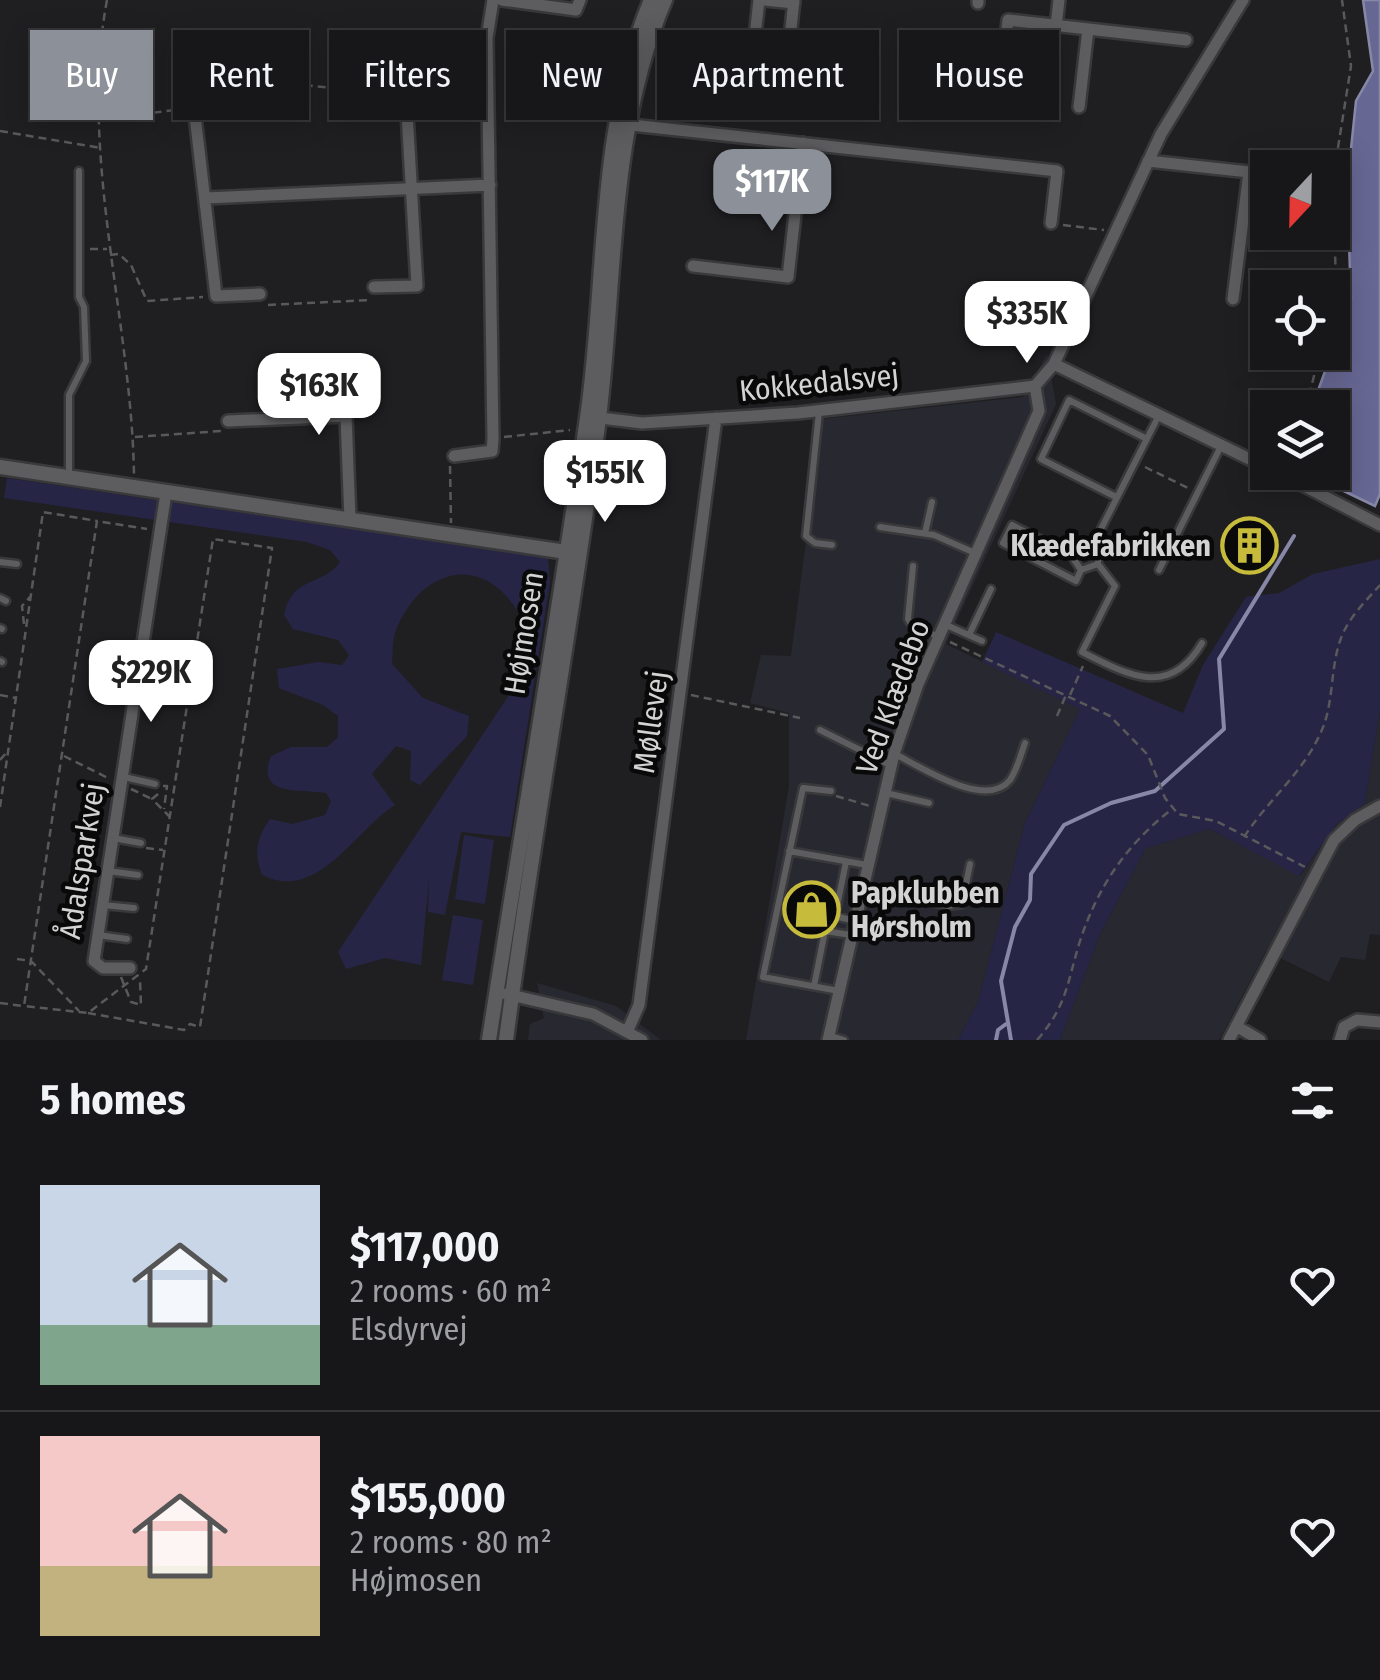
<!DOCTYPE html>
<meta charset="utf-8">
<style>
:root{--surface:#17171a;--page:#202023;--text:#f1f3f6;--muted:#9e9fa2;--line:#363639;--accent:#8c9099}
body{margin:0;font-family:"Fira Sans Condensed",sans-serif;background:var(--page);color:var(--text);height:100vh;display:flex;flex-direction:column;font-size:38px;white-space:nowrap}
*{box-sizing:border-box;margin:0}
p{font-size:32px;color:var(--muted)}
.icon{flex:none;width:55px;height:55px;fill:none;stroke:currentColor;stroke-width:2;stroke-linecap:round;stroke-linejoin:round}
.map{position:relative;height:1040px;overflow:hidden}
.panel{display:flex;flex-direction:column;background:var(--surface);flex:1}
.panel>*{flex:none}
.guide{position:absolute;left:30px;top:30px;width:1320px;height:90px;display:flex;gap:20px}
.needle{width:65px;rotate:202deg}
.buttons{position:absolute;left:1250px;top:150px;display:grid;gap:20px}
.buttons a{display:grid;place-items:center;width:100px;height:100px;border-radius:0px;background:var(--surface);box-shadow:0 5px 25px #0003,0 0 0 2px var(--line);font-size:50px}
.price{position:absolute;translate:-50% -85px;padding:0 22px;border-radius:20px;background:#fff;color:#222;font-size:32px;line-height:65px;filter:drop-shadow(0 2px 5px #0008)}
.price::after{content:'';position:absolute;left:50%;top:60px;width:30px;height:22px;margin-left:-15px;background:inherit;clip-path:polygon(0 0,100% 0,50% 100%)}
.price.selected{background:var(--accent);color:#fff}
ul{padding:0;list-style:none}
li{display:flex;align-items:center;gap:30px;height:250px;padding:0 40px}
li+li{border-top:2px solid var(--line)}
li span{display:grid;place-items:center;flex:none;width:280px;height:200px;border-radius:0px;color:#555}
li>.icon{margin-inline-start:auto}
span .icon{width:120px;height:120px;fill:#fffc;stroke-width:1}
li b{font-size:42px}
h2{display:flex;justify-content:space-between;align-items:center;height:120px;padding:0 40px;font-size:42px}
.pill{padding:0 35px;border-radius:0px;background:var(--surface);box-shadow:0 5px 25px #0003,0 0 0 2px var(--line);font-size:35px;line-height:90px}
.pill.selected{background:var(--accent);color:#fff}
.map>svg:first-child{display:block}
.built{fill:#282830}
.green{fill:#272545}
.water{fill:#676794;stroke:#8787a7;stroke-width:2.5}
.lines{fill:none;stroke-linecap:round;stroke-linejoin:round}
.stream{stroke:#8787a7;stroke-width:4}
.service-casing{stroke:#39393b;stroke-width:11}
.minor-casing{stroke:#39393b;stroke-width:16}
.tertiary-casing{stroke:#39393b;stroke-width:19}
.path{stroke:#59595c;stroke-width:2.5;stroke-dasharray:8 5;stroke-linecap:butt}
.service{stroke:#5d5d60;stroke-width:6}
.minor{stroke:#5d5d60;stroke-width:11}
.tertiary{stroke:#5d5d60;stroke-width:14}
.labels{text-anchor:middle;stroke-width:9;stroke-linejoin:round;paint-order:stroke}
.street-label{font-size:30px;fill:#d3d3d4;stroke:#09090a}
.poi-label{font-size:30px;font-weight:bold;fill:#d3d3d4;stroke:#09090a;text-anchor:end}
</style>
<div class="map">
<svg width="1380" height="1040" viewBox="0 0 1380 1040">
<rect width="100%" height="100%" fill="#1f1f22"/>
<path class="built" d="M1047 354 1056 404 946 644 1080 709 1025 823 978 1002 958 1040H746L789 786V713L750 703 761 655 791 656 822 419 1023 397Z
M1380 709V935L1370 934 1365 960 1341 957 1329 982 1266 951 1219 1040H1060L1100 934 1146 848 1210 829 1300 876 1337 824 1365 802Z
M537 983 616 1006 661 1040H528L530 1024 544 1018Z"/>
<path class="green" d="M7 478 548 558 550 582 510 837 461 832 445 915 428 912 429 878 421 965 385 958 346 969 338 952 529 665C533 644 530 633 519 614 483 550 418 569 395 633 392 642 393 655 392 664L423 698 469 716 467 736 420 785 410 780 411 751 396 746 372 774 395 805C355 830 318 903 262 875 254 853 256 839 270 819L292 824 325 815 331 801 326 793C299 789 255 797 271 756L291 747H327L338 737V716L323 705 279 688 277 669 319 662 342 665 349 655 338 640 293 629 284 615C293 575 322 587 340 562L330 550 307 542 4 498Z
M1380 559V709L1365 803 1337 824 1299 876 1210 829 1146 848 1100 934 1060 1040H958L978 1002 1025 823 1080 709 982 662 996 632 1183 713 1203 665 1246 597 1279 593 1313 574Z
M464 835 494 840 485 904 455 899Z
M453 915 483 920 473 985 442 980Z"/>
<path class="water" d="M1363 0H1380V494L1375 506 1306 473 1332 472V408L1312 407 1351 300 1347 187 1356 101 1373 71Z"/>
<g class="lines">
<path class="stream" d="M996 1040 998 1030 1006 1024
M1011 1040 1001 981 1015 927 1030 900 1031 874 1064 825 1111 803 1155 791 1224 729 1219 659 1294 536"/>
<defs>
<path id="service" d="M819 412 806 536 815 543 832 545
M1159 415 1098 535V564L1115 586 1082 652C1129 676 1170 698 1202 643
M69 475V395L86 361 84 307 79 297V171
M1116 497 1041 459 1069 400 1147 439
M880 527 934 535 975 553
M925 533 932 502
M0 562 17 564
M913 566 908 619 912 626 937 636
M1081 570 1071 555 1012 525 1003 543 1076 581 1081 570 1098 564
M1159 570 1221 446
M0 598 6 601
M944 624 982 641
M0 628 2 629
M969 635 991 589
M0 661 2 662
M820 730 890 765
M895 754C921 767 986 810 1010 780 1017 770 1021 754 1025 743
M124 777 155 784
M831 791 803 788 763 977 839 991
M886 793 929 803
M113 838 141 843
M789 851 867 865
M846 862 835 916 855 921
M108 871 138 875
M865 886 948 906 962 904 970 864
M103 905 134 908
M98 935 127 939
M814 986 825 931 851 935
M831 1036 844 1040"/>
<path id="minor" d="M502 0 576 10 580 0
M759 0 751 72 786 76 794 0
M765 0 794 3
M978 3V0
M1056 26 1059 0
M239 79 197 75 194 107 216 296 260 294
M356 90 406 95 417 286 374 287
M999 98 1008 20 1186 40
M1079 107 1088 29
M622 124 1057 171 1051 223
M1148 161 1249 172 1233 299
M206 198 490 185
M693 266 788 277 803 143
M1054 364 1268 468
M592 417 642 423 798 413 1035 386 1054 364 1161 134 1243 0
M228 421 346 416 350 519
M454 456 492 451 493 439 487 38 493 0
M1277 472 1380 525
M130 968H103L94 961 166 493
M506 994 593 1014 642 1040
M1236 1026 1260 1040
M628 1030 639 1005 716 418
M828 1040 894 754 918 684 1039 411 1035 386
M1229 1040 1334 840 1355 820 1380 806
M1340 1040 1344 1027 1357 1020 1380 1022"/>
<path id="tertiary" d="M0 467 573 553
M489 1040C521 833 557 626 587 418 607 281 596 130 651 0
M506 1040C533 832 572 626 599 418 616 280 609 129 665 0"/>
</defs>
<use href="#service" class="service-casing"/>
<use href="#minor" class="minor-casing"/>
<use href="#tertiary" class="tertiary-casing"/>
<path class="path" d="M107 0C78 153 132 323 134 476
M253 80 344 89
M102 119 183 109
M0 131 101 148
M1063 225 1104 230
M90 249H107
M110 255 119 254 131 265 147 301 203 297
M1332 303 1336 287 1333 179 1351 66 1342 0
M268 305 370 300
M1306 408 1320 352
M135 437 221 431
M504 437 570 430
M450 466 451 523
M1145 467 1188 488
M24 624 22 606 30 597
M950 642 1110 716 1148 755 1165 798 1178 814 1216 821 1305 867
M0 695 15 698
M691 695 800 718
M1070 695 1083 666
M1057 716 1066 695
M64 756 110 779
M0 760 7 752
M163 786H167L164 809
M131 789 152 799
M158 794 152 799 169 816
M836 796 870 806
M0 807 43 512 97 521
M1244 837C1268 800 1303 773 1321 732 1334 704 1330 670 1340 641 1347 619 1365 602 1380 585
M146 848 163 850
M17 959 31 961 79 1011
M121 977 131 1002 141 1005 140 981
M0 1003 23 1006
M88 1013 184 1030 190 1024 200 1027 272 548 213 539 146 969 88 1013 24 1006 97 521 147 529
M1037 1040C1067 1006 1067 983 1080 941 1098 886 1127 844 1172 809"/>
<use href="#service" class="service"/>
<use href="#minor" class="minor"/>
<use href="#tertiary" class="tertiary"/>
</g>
<defs>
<symbol id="building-ring" viewBox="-11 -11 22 22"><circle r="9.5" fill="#09090a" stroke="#c7bb3c" stroke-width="1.5"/><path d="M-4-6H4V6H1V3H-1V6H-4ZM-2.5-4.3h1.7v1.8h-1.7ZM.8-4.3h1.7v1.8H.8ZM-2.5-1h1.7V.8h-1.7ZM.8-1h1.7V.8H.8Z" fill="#c7bb3c"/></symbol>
<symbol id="shop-ring" viewBox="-11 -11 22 22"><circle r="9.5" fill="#09090a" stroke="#c7bb3c" stroke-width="1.5"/><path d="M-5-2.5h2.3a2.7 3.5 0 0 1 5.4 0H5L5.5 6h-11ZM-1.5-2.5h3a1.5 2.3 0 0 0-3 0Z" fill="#c7bb3c"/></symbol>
</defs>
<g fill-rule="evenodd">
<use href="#building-ring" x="1218" y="514" width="63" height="63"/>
<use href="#shop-ring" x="780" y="878" width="63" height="63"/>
</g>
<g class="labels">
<g class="street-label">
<text transform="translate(819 383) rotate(-6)" y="10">Kokkedalsvej</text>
<text transform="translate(524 633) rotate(-81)" y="10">Højmosen</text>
<text transform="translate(893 697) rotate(-70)" y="10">Ved Klædebo</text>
<text transform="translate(651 722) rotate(-82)" y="10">Møllevej</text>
<text transform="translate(82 861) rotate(-81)" y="10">Ådalsparkvej</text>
</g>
<g class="poi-label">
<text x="1211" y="556">Klædefabrikken</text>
<text x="851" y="903" text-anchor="start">Papklubben<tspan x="851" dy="34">Hørsholm</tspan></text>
</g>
</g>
</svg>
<div class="buttons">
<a><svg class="needle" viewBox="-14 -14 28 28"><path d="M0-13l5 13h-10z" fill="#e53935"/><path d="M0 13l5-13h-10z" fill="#9e9fa2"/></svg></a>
<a><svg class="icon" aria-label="locate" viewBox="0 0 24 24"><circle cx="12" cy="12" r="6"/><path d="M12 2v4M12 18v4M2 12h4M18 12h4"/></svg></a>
<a><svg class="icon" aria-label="layers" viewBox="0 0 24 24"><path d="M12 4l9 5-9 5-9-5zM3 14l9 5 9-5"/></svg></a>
</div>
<b class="price selected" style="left:772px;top:234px">$117K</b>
<b class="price" style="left:1027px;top:366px">$335K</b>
<b class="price" style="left:319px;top:438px">$163K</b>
<b class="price" style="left:605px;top:525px">$155K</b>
<b class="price" style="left:151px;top:725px">$229K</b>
<div class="guide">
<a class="pill selected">Buy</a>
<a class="pill">Rent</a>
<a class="pill">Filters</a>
<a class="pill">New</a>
<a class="pill">Apartment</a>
<a class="pill">House</a>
</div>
</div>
<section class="panel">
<h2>5 homes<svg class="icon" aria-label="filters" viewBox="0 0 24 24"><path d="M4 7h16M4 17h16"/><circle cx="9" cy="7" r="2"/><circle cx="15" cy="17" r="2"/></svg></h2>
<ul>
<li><span style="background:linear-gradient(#c9d6e8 70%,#7fa58c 0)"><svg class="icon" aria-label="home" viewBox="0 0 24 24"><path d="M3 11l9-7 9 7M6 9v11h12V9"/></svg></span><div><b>$117,000</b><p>2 rooms · 60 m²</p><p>Elsdyrvej</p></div><svg class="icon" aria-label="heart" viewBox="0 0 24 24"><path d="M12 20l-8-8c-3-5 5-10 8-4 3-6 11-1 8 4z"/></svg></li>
<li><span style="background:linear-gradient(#f6c9c9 65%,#c2b280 0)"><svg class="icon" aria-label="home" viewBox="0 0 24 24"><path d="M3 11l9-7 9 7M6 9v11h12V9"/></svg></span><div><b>$155,000</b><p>2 rooms · 80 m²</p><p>Højmosen</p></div><svg class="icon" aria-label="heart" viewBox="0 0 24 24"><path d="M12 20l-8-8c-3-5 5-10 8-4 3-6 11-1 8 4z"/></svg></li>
</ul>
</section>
